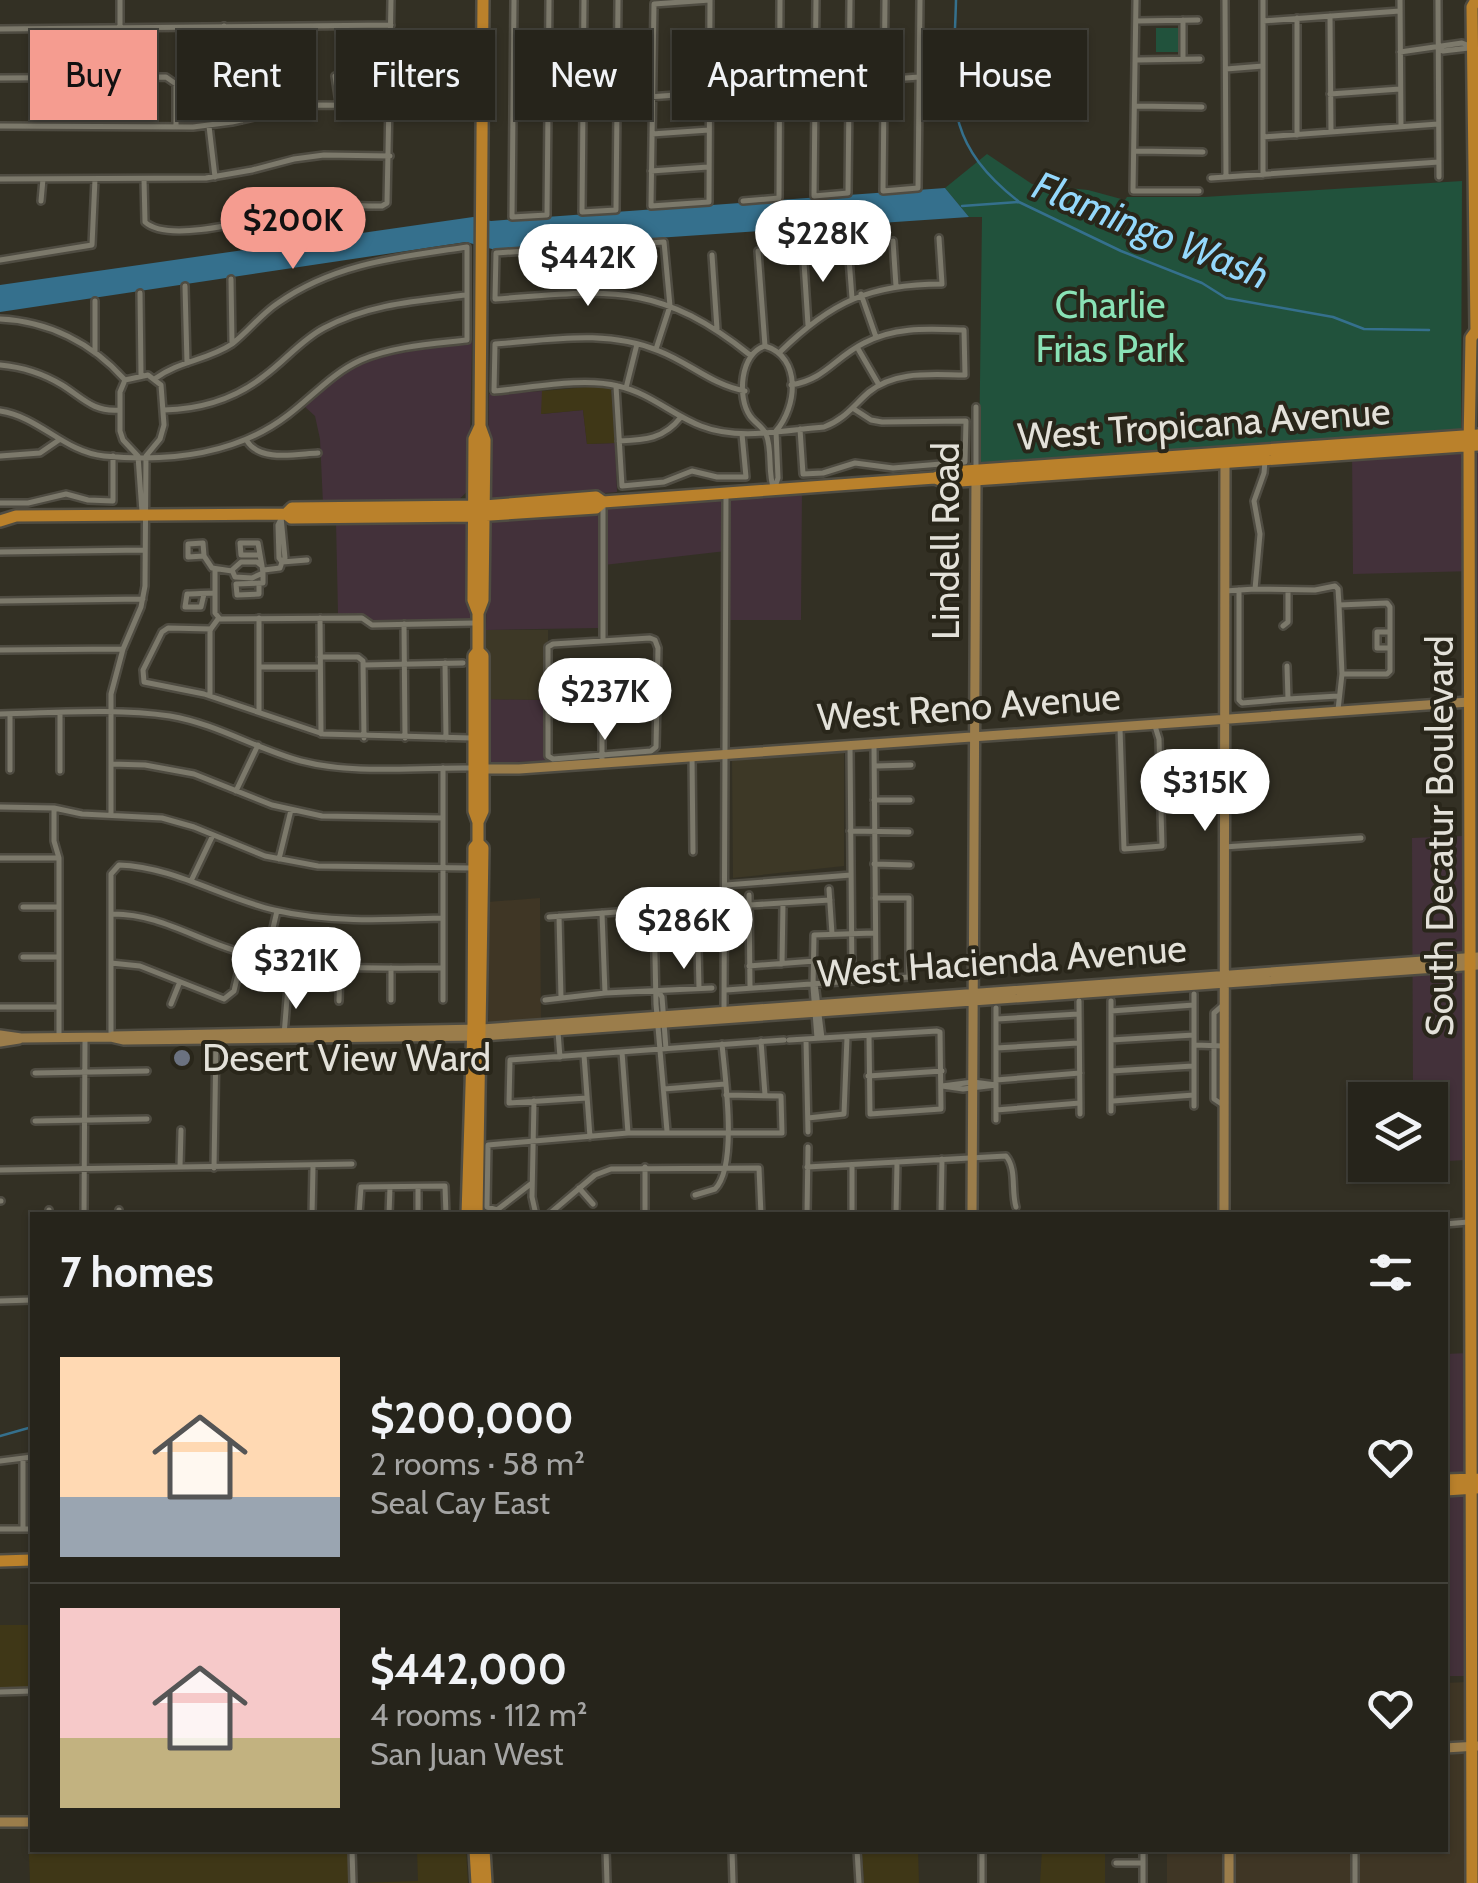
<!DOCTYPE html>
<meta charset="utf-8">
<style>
:root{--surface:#26241b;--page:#2e2c24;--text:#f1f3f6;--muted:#a4a4a3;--line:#42413a;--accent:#f59c90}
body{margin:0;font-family:Cabin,sans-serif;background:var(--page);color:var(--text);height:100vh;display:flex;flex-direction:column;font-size:38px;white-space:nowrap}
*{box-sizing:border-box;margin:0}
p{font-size:32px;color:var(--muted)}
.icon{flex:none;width:55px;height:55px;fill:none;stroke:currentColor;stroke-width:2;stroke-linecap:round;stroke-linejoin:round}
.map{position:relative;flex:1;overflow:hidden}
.drawer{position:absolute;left:30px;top:1212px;width:1418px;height:640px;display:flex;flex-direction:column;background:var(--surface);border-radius:0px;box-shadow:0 2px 8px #0004,0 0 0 2px var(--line)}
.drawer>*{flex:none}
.banner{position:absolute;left:30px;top:30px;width:1420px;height:90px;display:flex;gap:20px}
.tools{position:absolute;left:1348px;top:1082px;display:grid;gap:20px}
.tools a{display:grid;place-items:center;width:100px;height:100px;border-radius:0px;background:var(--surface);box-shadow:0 2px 8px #0004,0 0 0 2px var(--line);font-size:50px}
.price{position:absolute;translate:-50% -85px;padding:0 22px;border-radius:35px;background:#fff;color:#222;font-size:32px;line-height:65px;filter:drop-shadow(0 2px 5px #0008)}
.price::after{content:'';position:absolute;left:50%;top:60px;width:30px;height:22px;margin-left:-15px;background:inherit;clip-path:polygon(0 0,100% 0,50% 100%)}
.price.on{background:var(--accent);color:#111}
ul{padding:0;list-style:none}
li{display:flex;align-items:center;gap:30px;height:250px;padding:0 30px}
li+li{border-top:2px solid var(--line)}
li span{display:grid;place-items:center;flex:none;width:280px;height:200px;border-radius:0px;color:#555}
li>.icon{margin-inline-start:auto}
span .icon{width:120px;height:120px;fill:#fffc;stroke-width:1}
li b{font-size:42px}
h2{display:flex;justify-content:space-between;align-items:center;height:120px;padding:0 30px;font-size:42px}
.chip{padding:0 35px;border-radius:0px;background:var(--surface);box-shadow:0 2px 8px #0004,0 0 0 2px var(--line);font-size:35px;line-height:90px}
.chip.on{background:var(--accent);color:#111}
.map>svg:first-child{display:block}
.commercial{fill:#43313a}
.industrial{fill:#3f3625}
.built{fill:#3d3826}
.green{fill:#21523c}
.sand{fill:#3f3717}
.water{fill:#35708d}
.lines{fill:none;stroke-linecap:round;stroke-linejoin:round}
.stream{stroke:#35708d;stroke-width:2.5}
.street-casing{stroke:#4f4c42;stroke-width:10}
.secondary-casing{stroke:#4f4c42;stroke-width:14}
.primary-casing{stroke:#4f4c42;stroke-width:16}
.street{stroke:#7c796b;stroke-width:5}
.secondary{stroke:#9b7d4b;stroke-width:9}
.primary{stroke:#ba812b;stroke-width:11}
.worship-dot{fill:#6b7280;stroke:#29261a;stroke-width:4}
.labels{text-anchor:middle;stroke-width:8;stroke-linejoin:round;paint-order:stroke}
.park-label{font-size:38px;fill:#89e2b6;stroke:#29261a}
.street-label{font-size:38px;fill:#e3e1d9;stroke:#29261a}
.poi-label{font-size:38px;fill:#e3e1d9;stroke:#29261a;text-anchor:start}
.water-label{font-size:40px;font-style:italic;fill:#94d8fc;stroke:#29261a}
</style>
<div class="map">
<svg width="1478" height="1883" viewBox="0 0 1478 1883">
<rect width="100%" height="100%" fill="#333024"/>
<path class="commercial" d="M472 342 469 490 454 504H323L320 439 315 416 304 406 325 385 357 366 387 355Z
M542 391V414L583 410 587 444 615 443 617 492 487 502 489 394Z
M1352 448H1478V632L1476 571 1353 574Z
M802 488 801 620H726V551L604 565V503Z
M599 512 598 628 486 630 488 521Z
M463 520 471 526 470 621H372L364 614H338L336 521Z
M486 699 548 700V761L486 763Z
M1463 836 1465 1160 1430 1162V1100H1365L1367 1165 1350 1166V1100L1413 1095 1412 838Z
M1469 1353V1432L1478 1433V1585H1469L1468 1676H1445V1354Z"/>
<path class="industrial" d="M540 898 541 1019 489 1022 487 902Z
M1467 1682 1466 1740 1445 1742V1683Z
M1462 1751 1467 1755V1883H1359V1850H1445V1752Z
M1167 1850H1350V1883H1167Z"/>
<path class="built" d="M486 630H548V700L486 699Z
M844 749V866L733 878 732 759Z"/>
<path class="green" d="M1156 28H1179V52H1156Z
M987 154 1032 184 1088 190 1125 200 1127 197H1204L1462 181 1461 431 979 465 982 217H969L945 188Z"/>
<path class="sand" d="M588 387 611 388 615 443 587 444 583 410 541 414 542 391Z
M0 1625H32V1687H22L21 1696H0Z
M28 1827H32V1850H356L357 1883 418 1881 417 1850H466L468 1883H30Z
M918 1850 919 1883H864L862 1852Z
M1042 1850H1105V1883H1040Z"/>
<path class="water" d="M945 188 969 217 492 249 466 242 0 312V285L473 217 491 221Z"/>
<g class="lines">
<path class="stream" d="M956 0C954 92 938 138 1018 201
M962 206 1019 202 1121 251 1202 283 1226 298 1333 317 1364 329 1429 330
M0 1436 32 1427"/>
<defs>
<path id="street" d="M514 0 512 217 547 215 549 0
M584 0 582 212 616 210 618 0
M710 0 709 202 651 206 654 4Z
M816 0 814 196 848 193 850 0
M885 0 883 191 918 188 920 0
M1136 0 1133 191H1199
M1225 0 1226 177
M1263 0V175
M1400 0 1401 127
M1438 0 1439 177
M1330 16 1331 132
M1297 18V135
M1183 20V59
M1136 21 1198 20
M1263 21 1400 11
M224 26 227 63 242 120
M120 27V0
M0 29 391 25
M1438 48 1443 51 1469 48
M1400 52 1462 43 1470 46
M1137 60 1200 59
M1226 69 1263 66
M335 76 339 103
M283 77 291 107
M0 78 166 77 176 84V127
M1330 94 1400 89
M1136 106 1202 107
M513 107 919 77
M0 126 193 127 232 122 308 105 479 106
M209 126 215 177
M652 134 709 130
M1263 137 1438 124
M1136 151 1203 152
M651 171 708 167
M1211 178 1439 162
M0 179 206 178 252 170 294 159 324 155 390 156
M144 179 145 222C172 247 277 212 312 207 335 204 359 206 382 206L387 203 391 0
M41 201 43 179
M743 201 779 198 780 0
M893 241 896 286
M848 245 852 298
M803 247 808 325
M758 251 765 346
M712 255 717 329
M0 260 92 245 95 179
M231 279 232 343
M185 286 187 363
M140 293 141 375
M861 294 876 337
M95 301V353
M0 319C48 321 92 343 124 379
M765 346C802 357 797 407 776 431L778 478 774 490C767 472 773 451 766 434 763 427 754 422 750 416 737 398 740 353 765 346Z
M857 347 879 385
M656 349 670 306 664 242 496 253 495 299C607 291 656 280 750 355
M780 352C831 302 870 284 942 284L939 238
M0 365C23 367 42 373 62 385 83 398 93 412 119 410
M616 386 622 486 664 482 692 471 717 477H746L742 434
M626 388 637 344
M745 391C712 385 690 363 659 351 607 329 550 340 495 344L494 391C531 388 583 377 618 386 650 393 672 415 701 426 739 441 785 430 824 427 844 420 854 405 869 392 896 370 933 375 965 375L964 330C930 329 896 326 864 343 834 358 826 379 791 385
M164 410C200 409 235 399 264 376 285 361 301 340 324 328 369 304 416 301 466 295
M0 411C40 417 64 452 104 456 168 462 236 455 288 415 313 396 332 373 361 360 394 346 432 344 467 340V247C400 257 335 263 278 303 261 314 248 332 232 344 208 360 179 361 156 378
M800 429 803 474 823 473 855 463 893 468 965 462 966 421 882 422 871 420 854 409
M247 441C260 462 296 454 318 453
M619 441C645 440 664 439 681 417
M0 456 40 453 59 440
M976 469V407
M0 503H28L66 494 88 500 113 501V456
M281 517 285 558 282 562
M281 519 278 525 279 558 282 562
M0 552 144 550
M258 555H241L240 543H258L262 566
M204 556 188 557V544L203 543 204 556 212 568 232 571
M241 562H257L262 566 263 573 252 578 235 577 232 570Z
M215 570V613L220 619 362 618 372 625 475 623
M264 570 280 568 282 562 307 560
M259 583V594L237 595 236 584 263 583V573
M1255 589 1315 590 1335 586 1338 589 1339 605 1387 603 1390 607V671L1387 674H1342L1339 605
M1239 590V700L1242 703 1288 699
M1225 591 1255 589 1260 534 1254 501 1264 473 1265 461
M204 594 201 607H185L187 594C196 594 205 593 215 593
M0 601 143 599
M259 618V712
M320 618 321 734
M404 624 405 738
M1283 626 1288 622V590
M211 629 168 628 162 632 143 670 144 682 204 694 323 734 471 738
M650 638 655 640 658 648 656 747 651 751 553 759 548 756V647L553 644Z
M603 641V505
M1389 648H1377V632H1390
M0 650 123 649
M320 657H358L363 661 364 738
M445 663 446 738
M363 665 463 663
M1287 666 1288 699 1338 696
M259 667H320
M615 682 657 681
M546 685 576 686
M210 696V630L218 619
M1338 710 1342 674
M0 714C56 713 114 708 170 716 217 724 256 749 301 761 355 775 415 767 471 768
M10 714V770
M60 714V771
M1120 728 1124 849 1162 846 1159 739 1155 726
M850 745 852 980
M874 746 876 978
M692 756 693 852
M602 763V709
M111 764 145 765 194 774 272 805 322 816 443 818
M875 766 911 765
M443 768V1000
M236 791 258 745
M874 800H910
M0 807 54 808 82 814 162 818 194 827 265 856 318 866 471 868
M54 808V841L59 858V1038
M111 813V694L123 649 141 607 145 586 146 456 160 439 164 425 161 385 148 375 125 380 120 392V431L123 440 138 456 142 512
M850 831 909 832
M1224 847 1361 838
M0 858H59
M279 859 291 810
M874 864 910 865
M191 881 213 835
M726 885 851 875
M829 889 832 934
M749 895 750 987
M750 905 830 900
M697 906 699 988
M23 907H59
M654 910 656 1004 667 1131
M602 913 605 993
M111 914C159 913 198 941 243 953 309 971 376 968 443 968
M559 916 561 998
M549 917 726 904
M625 936 655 934
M23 957H59
M266 958 277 911
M111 963 140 966 224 999 234 991 243 953
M782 964 783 903
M749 966 815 961
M815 983 822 1038
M726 990 909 977V898H875
M658 991 662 997 666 1049
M1194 994V1106
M391 1000V968
M545 1000 605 993 712 988
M339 1001 340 968
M1079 1001 1080 1114
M1111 1001V1111
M171 1004 179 984
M1222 1006 1214 1013V1099L1223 1105
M0 1007H59
M724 1010 726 496
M1111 1011 1194 1005
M997 1019 1078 1014
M558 1032 560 1057
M111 1034V874L119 865C174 867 220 897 274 910 329 923 387 920 443 918
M284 1035 290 963
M817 1038 813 987 814 935 874 933
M789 1040 937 1031 940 1032 941 1109 870 1114 869 1036
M806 1040 808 1132
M1111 1040 1194 1035
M761 1041 765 1095
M1194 1045 1224 1046
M996 1048 1078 1043
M622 1052 628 1133
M584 1055 590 1137
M1111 1071 1193 1066
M35 1073 147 1071
M868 1076 942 1071
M996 1080 1080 1073
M942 1086 963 1089 996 1085
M942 1086 973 1082 996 1085
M664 1089 725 1084
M587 1098 509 1103 510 1060 784 1040
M534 1101 532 1197 536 1215
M1113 1101 1194 1095
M996 1110 1080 1103
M808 1118 844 1114 847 1037
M996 1120V1008
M35 1121 147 1119
M180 1167 181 1130
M807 1167 1006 1156C1017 1169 1011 1191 1016 1207
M214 1168 216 1041
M0 1170 352 1164
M532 1183 497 1210 487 1207 488 1145 628 1133H782L781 1096 726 1095
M579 1188 593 1204
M695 1195 715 1189C738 1166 725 1077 722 1044
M0 1201H1
M49 1215V1210
M84 1215 85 1038
M119 1215V1210
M312 1215 313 1167
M359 1215 361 1187 445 1186 446 1215
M389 1215 390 1187
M418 1215V1187
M548 1215 595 1175 611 1169 759 1168 761 1215
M645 1215V1167
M807 1215 808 1147
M852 1215V1165
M896 1215 897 1162
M941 1215 942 1159
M1445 1224 1468 1222
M0 1301 32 1300
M0 1461 32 1457
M23 1461V1529
M0 1529H32
M0 1692 32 1691
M352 1850 353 1883
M606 1850 607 1883
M732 1850 733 1883
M857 1850 859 1883
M982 1850V1883
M1143 1850V1883
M1355 1850V1883
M1116 1863H1143"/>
<path id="secondary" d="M481 769H519L1469 702
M0 1035 21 1038 111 1037 124 1040 482 1036 1478 965
M113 1036 482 1029 1478 957
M0 1042 19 1039
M972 1215 976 478
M1224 1215 1225 460
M1445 1748 1478 1746
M0 1822H32
M1229 1850V1883"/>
<path id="primary" d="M935 478 945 482 1478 445
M286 514 292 508 484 506 596 497 603 502
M0 521 16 516 286 514 291 518 474 516 596 508 603 502 935 478 951 472 1478 435
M478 613 483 600 485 440 480 426 483 0
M478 822 474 811V656L478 651
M467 1215 473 1024 474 848 478 843V822L483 811V656L478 651V613L473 600 474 439 480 426
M477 1215 483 848 478 843
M1445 1480 1476 1479
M1445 1490 1476 1488
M0 1561 32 1560
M475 1850 477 1883
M484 1850 486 1883
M1472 1883 1469 445 1471 338 1476 331 1472 7 1476 0"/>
</defs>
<use href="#street" class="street-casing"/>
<use href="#secondary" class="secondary-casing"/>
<use href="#primary" class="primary-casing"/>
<use href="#street" class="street"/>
<use href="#secondary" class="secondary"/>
<use href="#primary" class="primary"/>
</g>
<circle class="worship-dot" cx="182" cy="1058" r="10"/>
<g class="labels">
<g class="park-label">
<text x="1110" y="318">Charlie<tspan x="1110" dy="44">Frias Park</tspan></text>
</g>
<g class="street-label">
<text transform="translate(1204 424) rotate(-4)" y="13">West Tropicana Avenue</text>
<text transform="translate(946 541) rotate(-90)" y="13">Lindell Road</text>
<text transform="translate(969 707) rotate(-4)" y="13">West Reno Avenue</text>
<text transform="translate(1440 836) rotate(-90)" y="13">South Decatur Boulevard</text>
<text transform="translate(1002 961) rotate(-4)" y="13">West Hacienda Avenue</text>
</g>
<g class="poi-label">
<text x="202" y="1071">Desert View Ward</text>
</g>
<g class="water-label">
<text transform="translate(1151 230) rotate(22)" y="14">Flamingo Wash</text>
</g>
</g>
</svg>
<div class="tools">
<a><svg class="icon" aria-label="layers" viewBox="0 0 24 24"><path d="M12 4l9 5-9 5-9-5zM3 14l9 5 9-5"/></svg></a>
</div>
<b class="price on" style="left:293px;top:272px">$200K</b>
<b class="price" style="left:823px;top:285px">$228K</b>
<b class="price" style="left:588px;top:309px">$442K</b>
<b class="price" style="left:605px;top:743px">$237K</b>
<b class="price" style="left:1205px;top:834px">$315K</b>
<b class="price" style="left:684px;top:972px">$286K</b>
<b class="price" style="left:296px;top:1012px">$321K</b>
<div class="banner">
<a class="chip on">Buy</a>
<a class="chip">Rent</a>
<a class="chip">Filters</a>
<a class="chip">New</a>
<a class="chip">Apartment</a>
<a class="chip">House</a>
</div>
<section class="drawer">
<h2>7 homes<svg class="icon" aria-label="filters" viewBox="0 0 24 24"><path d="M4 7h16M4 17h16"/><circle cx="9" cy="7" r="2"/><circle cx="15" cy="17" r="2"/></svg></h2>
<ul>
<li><span style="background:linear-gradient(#ffd9b3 70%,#9aa5b1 0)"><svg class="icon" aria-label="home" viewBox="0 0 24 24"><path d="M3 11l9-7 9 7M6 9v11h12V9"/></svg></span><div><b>$200,000</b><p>2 rooms · 58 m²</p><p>Seal Cay East</p></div><svg class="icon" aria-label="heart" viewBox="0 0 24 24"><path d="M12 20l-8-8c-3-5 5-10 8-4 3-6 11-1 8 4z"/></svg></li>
<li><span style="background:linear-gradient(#f6c9c9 65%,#c2b280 0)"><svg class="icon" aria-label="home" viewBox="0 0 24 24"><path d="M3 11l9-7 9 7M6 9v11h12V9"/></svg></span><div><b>$442,000</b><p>4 rooms · 112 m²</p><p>San Juan West</p></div><svg class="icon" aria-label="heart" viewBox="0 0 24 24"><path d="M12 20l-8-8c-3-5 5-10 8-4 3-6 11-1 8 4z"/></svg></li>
</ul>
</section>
</div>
